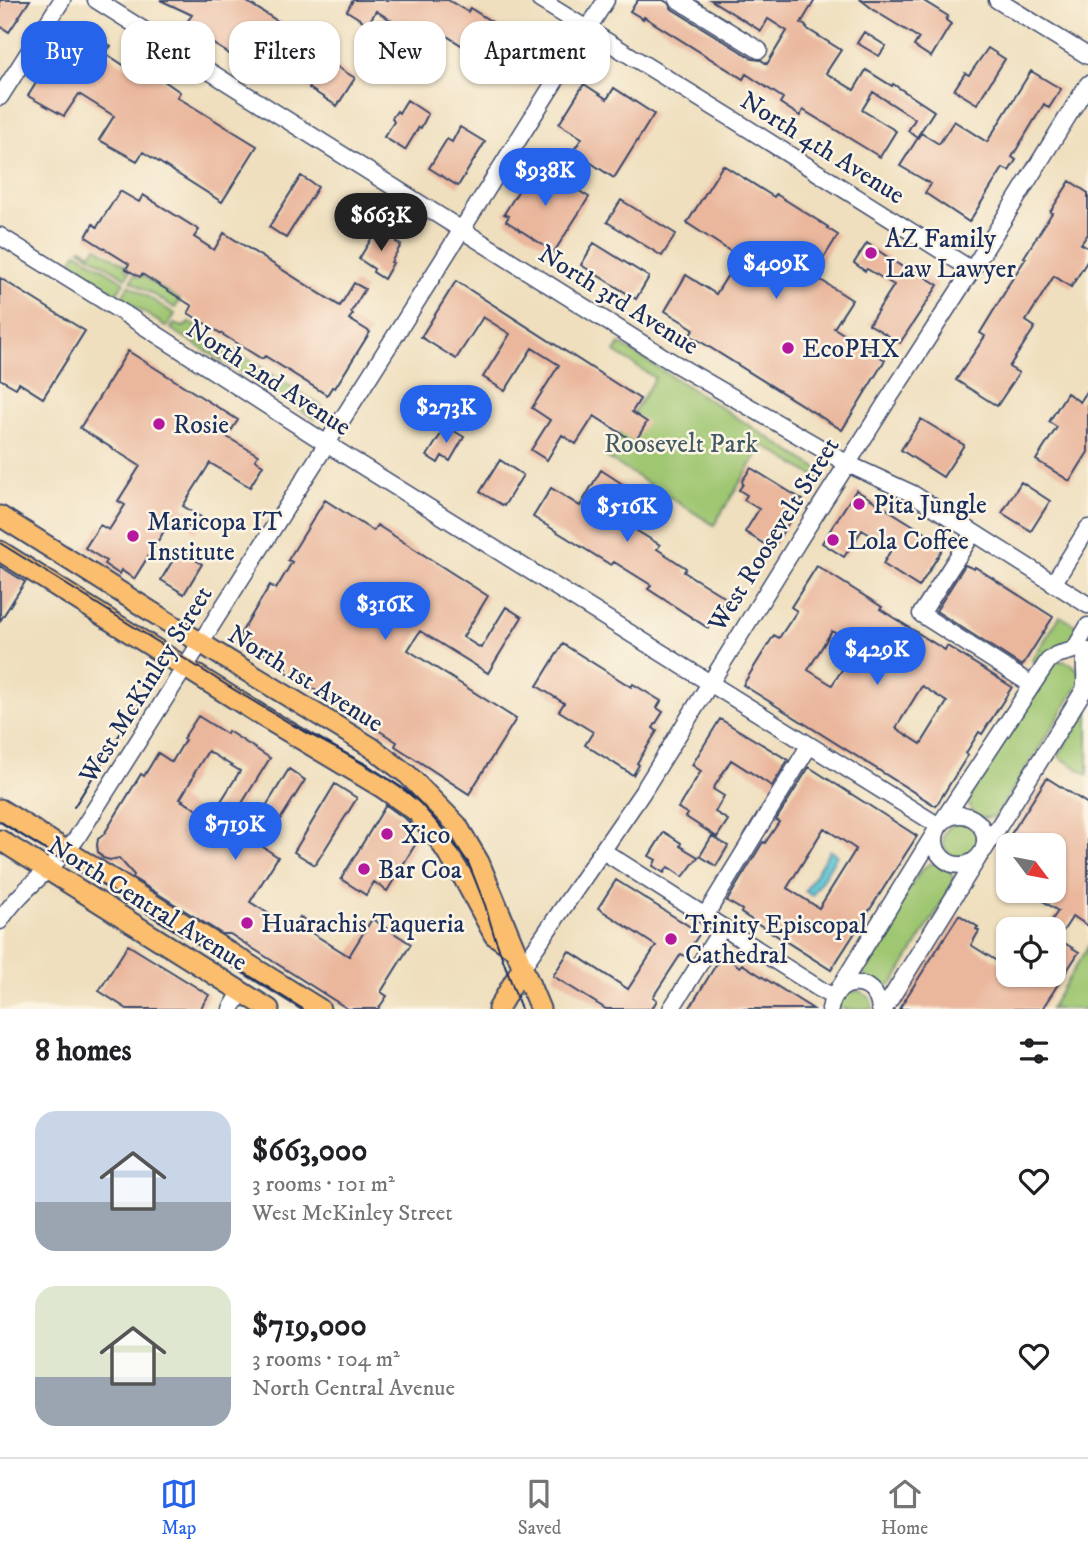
<!DOCTYPE html>
<meta charset="utf-8">
<style>
:root{--surface:#fff;--page:#f6f6f6;--text:#202124;--muted:#757577;--line:#e0e0e0;--accent:#2563eb}
body{margin:0;font-family:"IM FELL DW Pica",serif;background:var(--page);color:var(--text);height:100vh;display:flex;flex-direction:column;font-size:26px;white-space:nowrap}
*{box-sizing:border-box;margin:0}
p{font-size:23px;color:var(--muted)}
.icon{flex:none;width:38px;height:38px;fill:none;stroke:currentColor;stroke-width:2;stroke-linecap:round;stroke-linejoin:round}
.map{position:relative;height:1009px;overflow:hidden}
.details{display:flex;flex-direction:column;background:var(--surface);flex:1}
.details>*{flex:none}
.top-card{position:absolute;left:21px;top:21px;width:700px;height:63px;display:flex;gap:14px}
.needle{width:46px;rotate:122deg}
.tools{position:absolute;left:996px;top:833px;display:grid;gap:14px}
.tools a{display:grid;place-items:center;width:70px;height:70px;border-radius:14px;background:var(--surface);box-shadow:0 2px 5px #0004;font-size:35px}
.price{position:absolute;translate:-50% -60px;padding:0 16px;border-radius:24px;background:var(--accent);color:#fff;font-size:23px;line-height:46px;filter:drop-shadow(0 2px 4px #0008)}
.price::after{content:'';position:absolute;left:50%;top:42px;width:21px;height:16px;margin-left:-10px;background:inherit;clip-path:polygon(0 0,100% 0,50% 100%)}
.price.current{background:#222;color:#fff}
ul{padding:0;list-style:none}
li{display:flex;align-items:center;gap:21px;height:175px;padding:0 35px}
li span{display:grid;place-items:center;flex:none;width:196px;height:140px;border-radius:21px;color:#555}
li>.icon{margin-inline-start:auto}
span .icon{width:84px;height:84px;fill:#fffc;stroke-width:1}
li b{font-size:30px}
h2{display:flex;justify-content:space-between;align-items:center;height:84px;padding:0 35px;font-size:30px}
.pill{padding:0 24px;border-radius:21px;background:var(--surface);box-shadow:0 2px 5px #0004;font-size:24px;line-height:63px}
.pill.current{background:var(--accent);color:#fff}
.dock{display:flex;justify-content:space-around;align-items:center;height:98px;border-top:2px solid var(--line);background:var(--surface);font-size:19px;color:var(--muted)}
.dock a{display:grid;justify-items:center;gap:4px}
.dock .current{color:var(--accent)}
.map>svg:first-child{display:block}
.green{fill:#9fc671;stroke:#5d7a68;stroke-width:2}
.water{fill:#57c3d0;stroke:#397997;stroke-width:2}
.building{fill:#eab79d;fill-rule:evenodd}
.lines{fill:none;stroke-linecap:round;stroke-linejoin:round}
.minor-casing{stroke:#3b496c;stroke-width:19}
.major-casing{stroke:#3b496c;stroke-width:23}
.minor{stroke:#fff;stroke-width:16}
.major{stroke:#fbbe6e;stroke-width:19}
.tram{stroke:#1b2f5e;stroke-width:2}
.poi-dot{fill:#b5179e;stroke:#fcf5e5;stroke-width:2.5}
.labels{text-anchor:middle;stroke-width:5;stroke-linejoin:round;paint-order:stroke}
.street-label{font-size:26px;fill:#1b2f5e;stroke:#fcf5e5}
.poi-label{font-size:26px;fill:#1b2f5e;stroke:#fcf5e5;text-anchor:start}
.park-label{font-size:26px;fill:#435c64;stroke:#fcf5e5}
</style>
<div class="map">
<svg width="1088" height="1009" viewBox="0 0 1088 1009">
<rect width="100%" height="100%" fill="#fcf5e5"/>
<filter id="ink" filterUnits="userSpaceOnUse"><feTurbulence type="fractalNoise" baseFrequency=".0143" numOctaves="2"/><feDisplacementMap in="SourceGraphic" scale="14" xChannelSelector="R" yChannelSelector="G"/><feConvolveMatrix kernelMatrix="1 2 1 2 8 2 1 2 1" color-interpolation-filters="sRGB"/></filter>
<filter id="wash" filterUnits="userSpaceOnUse"><feTurbulence type="fractalNoise" baseFrequency=".00686" numOctaves="4" result="noise"/><feDisplacementMap in="SourceGraphic" scale="28" xChannelSelector="R" yChannelSelector="G"/><feGaussianBlur stdDeviation="1.57" result="paint"/><feColorMatrix in="noise" values="0 0 0 0 0 0 0 0 0 0 0 0 0 0 0 0 0 1.4 0 .05"/><feComposite in="paint" operator="in"/></filter>
<g filter="url(#wash)">
<rect width="100%" height="100%" fill="#efdfbe"/>
<path class="green" d="M96 247 128 267 126 269 130 271 126 278 80 249 82 248 91 254Z
M77 252 124 282 116 294 71 266V262Z
M135 274 139 277 141 275 180 300 175 308 131 281Z
M129 285 175 314 167 327 121 298Z
M189 322 262 368 258 373 260 375 256 382 171 329 174 324 183 327 187 325Z
M620 344 820 470 819 479 763 445 714 525 606 457 655 378 615 352Z
M271 374 323 407 315 419 261 385Z
M1060 616 1082 629 1069 648 1046 657 1037 663 1032 660Z
M1063 661C1075 664 1078 669 1082 680L996 816C978 822 966 813 969 794L1055 662Z
M1088 710V775L1058 756Z
M943 841a18 18 0 1 1 36 0a18 18 0 1 1-36 0Z
M935 863C946 865 953 872 954 883L894 982C878 992 861 981 863 963L921 870 929 864Z
M1088 946V1009H1050Z
M860 991 870 998 873 1009H837L838 1002 846 992Z"/>
<path class="water" d="M830 850 837 855 812 896 805 891Z"/>
<g id="blocks">
<path class="building" d="M0 0H30L9 32 0 26Z
M160 0H244L295 32 290 40 303 48 282 81 263 70 269 61 239 42 231 55 204 38 207 33 187 22 192 15Z
M353 0H448L468 12 470 8 544 55 528 80 494 59 490 65 474 55 475 54 442 33 430 52 393 29 397 24 376 11 368 24 347 11Z
M638 0H663L668 3 672 9 753 59 761 60 767 64 787 31 768 19 761 31 711 0H815L801 23 807 27 806 28 841 50 826 73 854 90 866 70 892 86 893 84 934 111 917 137 908 131 915 119 873 92 862 110 896 131 880 157 803 110 800 116 780 103 783 98 746 74 743 79 644 17 643 19 630 11Z
M861 0H922L948 16 946 20 951 24 931 57 914 46 919 38 878 13Z
M74 22 111 46 105 53 142 77 147 69 180 92 177 97 257 146 222 202 143 152 137 161 99 140 114 116 79 94 64 116 28 96Z
M864 32 886 46 879 56 857 43Z
M988 48 1005 59 977 104 954 90 965 73 969 75Z
M326 60 355 78 337 106 309 88Z
M1031 71 1061 89 1049 108 1044 104 1012 157 1016 160 1009 171 1003 168 969 222 925 193 931 184 900 166 921 133 939 144 954 121 987 142Z
M584 84 607 99 614 88 654 114 614 178 573 151 582 138 559 124Z
M407 100 428 114 421 128 419 127 405 150 384 137 394 122 392 118 397 111 399 113Z
M460 127 485 142 458 186 429 168 447 139 452 142Z
M535 164 589 197 554 252 506 221 509 216 504 214Z
M723 165 774 197 776 194 828 227 827 228 838 235 813 275 852 300 834 328 885 360 842 430 690 335 694 329 665 311 686 275 716 294 739 257 687 223Z
M301 176 318 187 286 238 269 227Z
M1070 181 1088 193V234L1081 244 1088 248V260L1071 287 1054 276 1026 321 1035 327 1009 367 1019 373 997 406 956 380 985 336 980 333 1008 287H1007L1026 258 1024 257 1052 213 1050 212Z
M120 191 139 202 143 195 199 230 194 237 214 250 224 233 340 306 354 283 365 289 351 312 353 314 349 319 370 332 335 388 332 387 327 395 265 356 262 359 188 313 192 306 142 274 140 277 126 269 129 264 86 237 93 224 97 227Z
M621 200 676 234 662 256 607 222Z
M378 228 397 240 396 242 401 245 391 262 393 263 384 279 373 272 374 269 359 259Z
M594 243 649 277 636 299 581 265Z
M867 243 904 268 906 265 938 285 900 343 869 324 894 285 867 269 865 271 854 263Z
M0 278 85 331 43 398 19 383 16 388 0 379Z
M456 281 640 399 632 412 647 422 635 442 594 416 576 444 562 435 547 460 531 450 550 420 532 408 559 365 532 348 505 391 483 377 510 334 483 317 456 359 421 337Z
M128 351 238 420 227 437 258 455 255 460 263 465 250 487 210 463 183 506 204 519 196 532 173 517 134 579 121 570 119 574 104 564 106 561 85 548 100 525 109 530 125 505 118 501 140 466 80 428Z
M1088 390V452L1070 481 1036 460 1057 427 1049 422 1067 393 1080 402Z
M921 419 964 445 943 477 901 450Z
M446 426 464 437 450 461 442 456 438 463 427 456Z
M500 460 523 475 504 506 480 492Z
M751 468 803 500 772 549 745 532 759 509 744 500 747 495 739 490 743 484 742 481Z
M601 470 624 485 622 488 649 506 634 529 660 545 657 549 686 568 684 572 726 598 708 628 648 589 651 585 614 562 611 565 533 517 551 488 580 506Z
M1021 482 1050 501 1031 531 1002 513Z
M856 490 945 545 919 587 883 564 892 548 862 530 844 557 822 543Z
M325 500 373 531 377 525 488 596 463 637 481 648 506 607 522 617 488 673 420 631 408 650 516 719 469 794 395 746 397 742 285 671 287 668 246 643 247 641 239 636 270 585 276 589 292 562 288 560Z
M179 550 202 564 184 594 161 580Z
M965 565 974 569 975 567 1053 617 1022 666 936 611Z
M0 566 25 582 0 621Z
M817 566 882 607 880 609 945 650 947 646 1012 687 982 734 979 732 966 753 968 755 936 806 743 685 774 635 779 638 797 611 791 607ZM832 631 857 647 832 685 808 670ZM922 686 947 702 921 744 896 728Z
M563 644 631 687 633 684 661 701 657 708 663 712 653 728 657 731 637 763 639 765 633 775 585 745 593 732 559 711 564 703 537 686Z
M198 716 227 734 228 731 270 758 236 813 255 824 289 769 305 780 263 847 278 857 250 902 293 929 300 917 311 924 307 930 349 956 372 919 411 944 381 992 387 996 378 1009H348L230 934H222L133 878 134 875 119 858 110 860 103 858 98 852 97 845 98 839 104 834 141 774 144 776 158 753 172 762 185 740 183 739ZM208 751 240 771 211 817 182 801 183 800 180 799 194 776 193 775Z
M720 719 788 760 772 786 731 760 713 789 724 796 715 812 728 820 717 837 686 817 688 814 678 808 701 771 692 765Z
M809 767 917 836 831 970 741 913 742 910 727 901 763 842 765 843 779 822 776 820ZM824 828 856 849 819 908 787 888Z
M1047 778 1088 804V926L1073 916 1058 939 1079 952 1042 1009H899L959 915 978 927 976 929 979 931 971 945 1008 968V975H1054V929H1046L1058 911 1040 899 1046 891H1054V845H1004Z
M335 784 357 798 315 865 294 852Z
M386 805 408 821 410 823 405 832 418 840 387 891 374 882 366 895 341 879Z
M664 832 681 843 680 846 698 857 683 877 668 867 664 873 653 866 656 860 649 856Z
M712 836 728 846 716 866 700 856Z
M616 880 700 933 685 956 681 954 653 997 657 1000 652 1009H606L553 976 569 951 628 989 656 946 598 908Z
M128 945 209 995 200 1009H127L99 991Z
M722 955 740 967 742 964 813 1009H689Z"/>
</g>
</g>
<g filter="url(#ink)">
<use href="#blocks" fill-opacity="0" stroke="#3b496c" stroke-width="2"/>
<g class="lines">
<defs>
<path id="minor" d="M96 0 667 359 848 464 913 494 1088 605
M540 0 728 116 972 270
M678 0 759 50
M997 0 1088 56
M0 97 62 0
M0 236 125 314 327 444 939 826
M973 533 921 614 1032 685
M1053 584 1088 528
M935 840a25 25 0 1 1 50 0a25 25 0 1 1-50 0Z
M941 823 1048 661 1056 655 1074 650 1088 626
M984 850 1084 690C1088 676 1081 661 1088 651
M603 851 826 993 834 995
M705 916 809 746
M0 921C21 888 53 870 76 839L395 336 606 0
M523 966 642 793 799 540 891 395 972 270 1088 84
M837 992 936 831
M231 1009 241 993
M671 1009 723 927
M830 1009C835 976 876 975 880 1009
M884 1009 978 858"/>
<path id="major" d="M0 516 220 655 371 747 408 775 457 825 479 862 540 1009
M0 551 262 716 381 787 417 812 441 843 464 879 494 935 514 949
M0 809 320 1009
M0 840 269 1009
M498 1009 523 966"/>
</defs>
<use href="#minor" class="minor-casing"/>
<use href="#major" class="major-casing"/>
<use href="#minor" class="minor"/>
<use href="#major" class="major"/>
<path class="tram" d="M0 543 233 689 293 725 369 766 404 789 421 804 442 828 468 862 485 905 494 935 521 1009
M74 807 142 699
M0 822 303 1009"/>
</g>
</g>
<g class="poi-dot">
<circle cx="871" cy="253" r="7"/>
<circle cx="788" cy="348" r="7"/>
<circle cx="159" cy="424" r="7"/>
<circle cx="859" cy="504" r="7"/>
<circle cx="133" cy="536" r="7"/>
<circle cx="833" cy="540" r="7"/>
<circle cx="387" cy="834" r="7"/>
<circle cx="364" cy="869" r="7"/>
<circle cx="247" cy="923" r="7"/>
<circle cx="671" cy="939" r="7"/>
</g>
<g class="labels">
<g class="street-label">
<text transform="translate(823 147) rotate(32)" y="9">North 4th Avenue</text>
<text transform="translate(619 299) rotate(32)" y="9">North 3rd Avenue</text>
<text transform="translate(269 377) rotate(33)" y="9">North 2nd Avenue</text>
<text transform="translate(773 534) rotate(-58)" y="9">West Roosevelt Street</text>
<text transform="translate(306 678) rotate(32)" y="9">North 1st Avenue</text>
<text transform="translate(145 684) rotate(-58)" y="9">West McKinley Street</text>
<text transform="translate(148 903) rotate(32)" y="9">North Central Avenue</text>
</g>
<g class="poi-label">
<text x="885" y="247">AZ Family<tspan x="885" dy="30">Law Lawyer</tspan></text>
<text x="802" y="357">EcoPHX</text>
<text x="173" y="433">Rosie</text>
<text x="873" y="513">Pita Jungle</text>
<text x="147" y="530">Maricopa IT<tspan x="147" dy="30">Institute</tspan></text>
<text x="847" y="549">Lola Coffee</text>
<text x="401" y="843">Xico</text>
<text x="378" y="878">Bar Coa</text>
<text x="261" y="932">Huarachis Taqueria</text>
<text x="685" y="933">Trinity Episcopal<tspan x="685" dy="30">Cathedral</tspan></text>
</g>
<g class="park-label">
<text x="681" y="452">Roosevelt Park</text>
</g>
</g>
</svg>
<div class="tools">
<a><svg class="needle" viewBox="-14 -14 28 28"><path d="M0-13l5 13h-10z" fill="#e53935"/><path d="M0 13l5-13h-10z" fill="#757577"/></svg></a>
<a><svg class="icon" aria-label="locate" viewBox="0 0 24 24"><circle cx="12" cy="12" r="6"/><path d="M12 2v4M12 18v4M2 12h4M18 12h4"/></svg></a>
</div>
<b class="price" style="left:545px;top:208px">$938K</b>
<b class="price current" style="left:381px;top:253px">$663K</b>
<b class="price" style="left:776px;top:301px">$409K</b>
<b class="price" style="left:446px;top:445px">$273K</b>
<b class="price" style="left:627px;top:544px">$516K</b>
<b class="price" style="left:385px;top:642px">$316K</b>
<b class="price" style="left:877px;top:687px">$429K</b>
<b class="price" style="left:235px;top:862px">$719K</b>
<div class="top-card">
<a class="pill current">Buy</a>
<a class="pill">Rent</a>
<a class="pill">Filters</a>
<a class="pill">New</a>
<a class="pill">Apartment</a>
</div>
</div>
<section class="details">
<h2>8 homes<svg class="icon" aria-label="filters" viewBox="0 0 24 24"><path d="M4 7h16M4 17h16"/><circle cx="9" cy="7" r="2"/><circle cx="15" cy="17" r="2"/></svg></h2>
<ul>
<li><span style="background:linear-gradient(#c9d6e8 65%,#9aa5b1 0)"><svg class="icon" aria-label="home" viewBox="0 0 24 24"><path d="M3 11l9-7 9 7M6 9v11h12V9"/></svg></span><div><b>$663,000</b><p>3 rooms · 101 m²</p><p>West McKinley Street</p></div><svg class="icon" aria-label="heart" viewBox="0 0 24 24"><path d="M12 20l-8-8c-3-5 5-10 8-4 3-6 11-1 8 4z"/></svg></li>
<li><span style="background:linear-gradient(#dfe7d0 65%,#9aa5b1 0)"><svg class="icon" aria-label="home" viewBox="0 0 24 24"><path d="M3 11l9-7 9 7M6 9v11h12V9"/></svg></span><div><b>$719,000</b><p>3 rooms · 104 m²</p><p>North Central Avenue</p></div><svg class="icon" aria-label="heart" viewBox="0 0 24 24"><path d="M12 20l-8-8c-3-5 5-10 8-4 3-6 11-1 8 4z"/></svg></li>
</ul>
</section>
<nav class="dock">
<a class="current"><svg class="icon" aria-label="map" viewBox="0 0 24 24"><path d="M3 6l6-2 6 2 6-2v14l-6 2-6-2-6 2zM9 4v14M15 6v14"/></svg>Map</a>
<a><svg class="icon" aria-label="saved" viewBox="0 0 24 24"><path d="M7 4h10v16l-5-4-5 4z"/></svg>Saved</a>
<a><svg class="icon" aria-label="home" viewBox="0 0 24 24"><path d="M3 11l9-7 9 7M6 9v11h12V9"/></svg>Home</a>
</nav>
